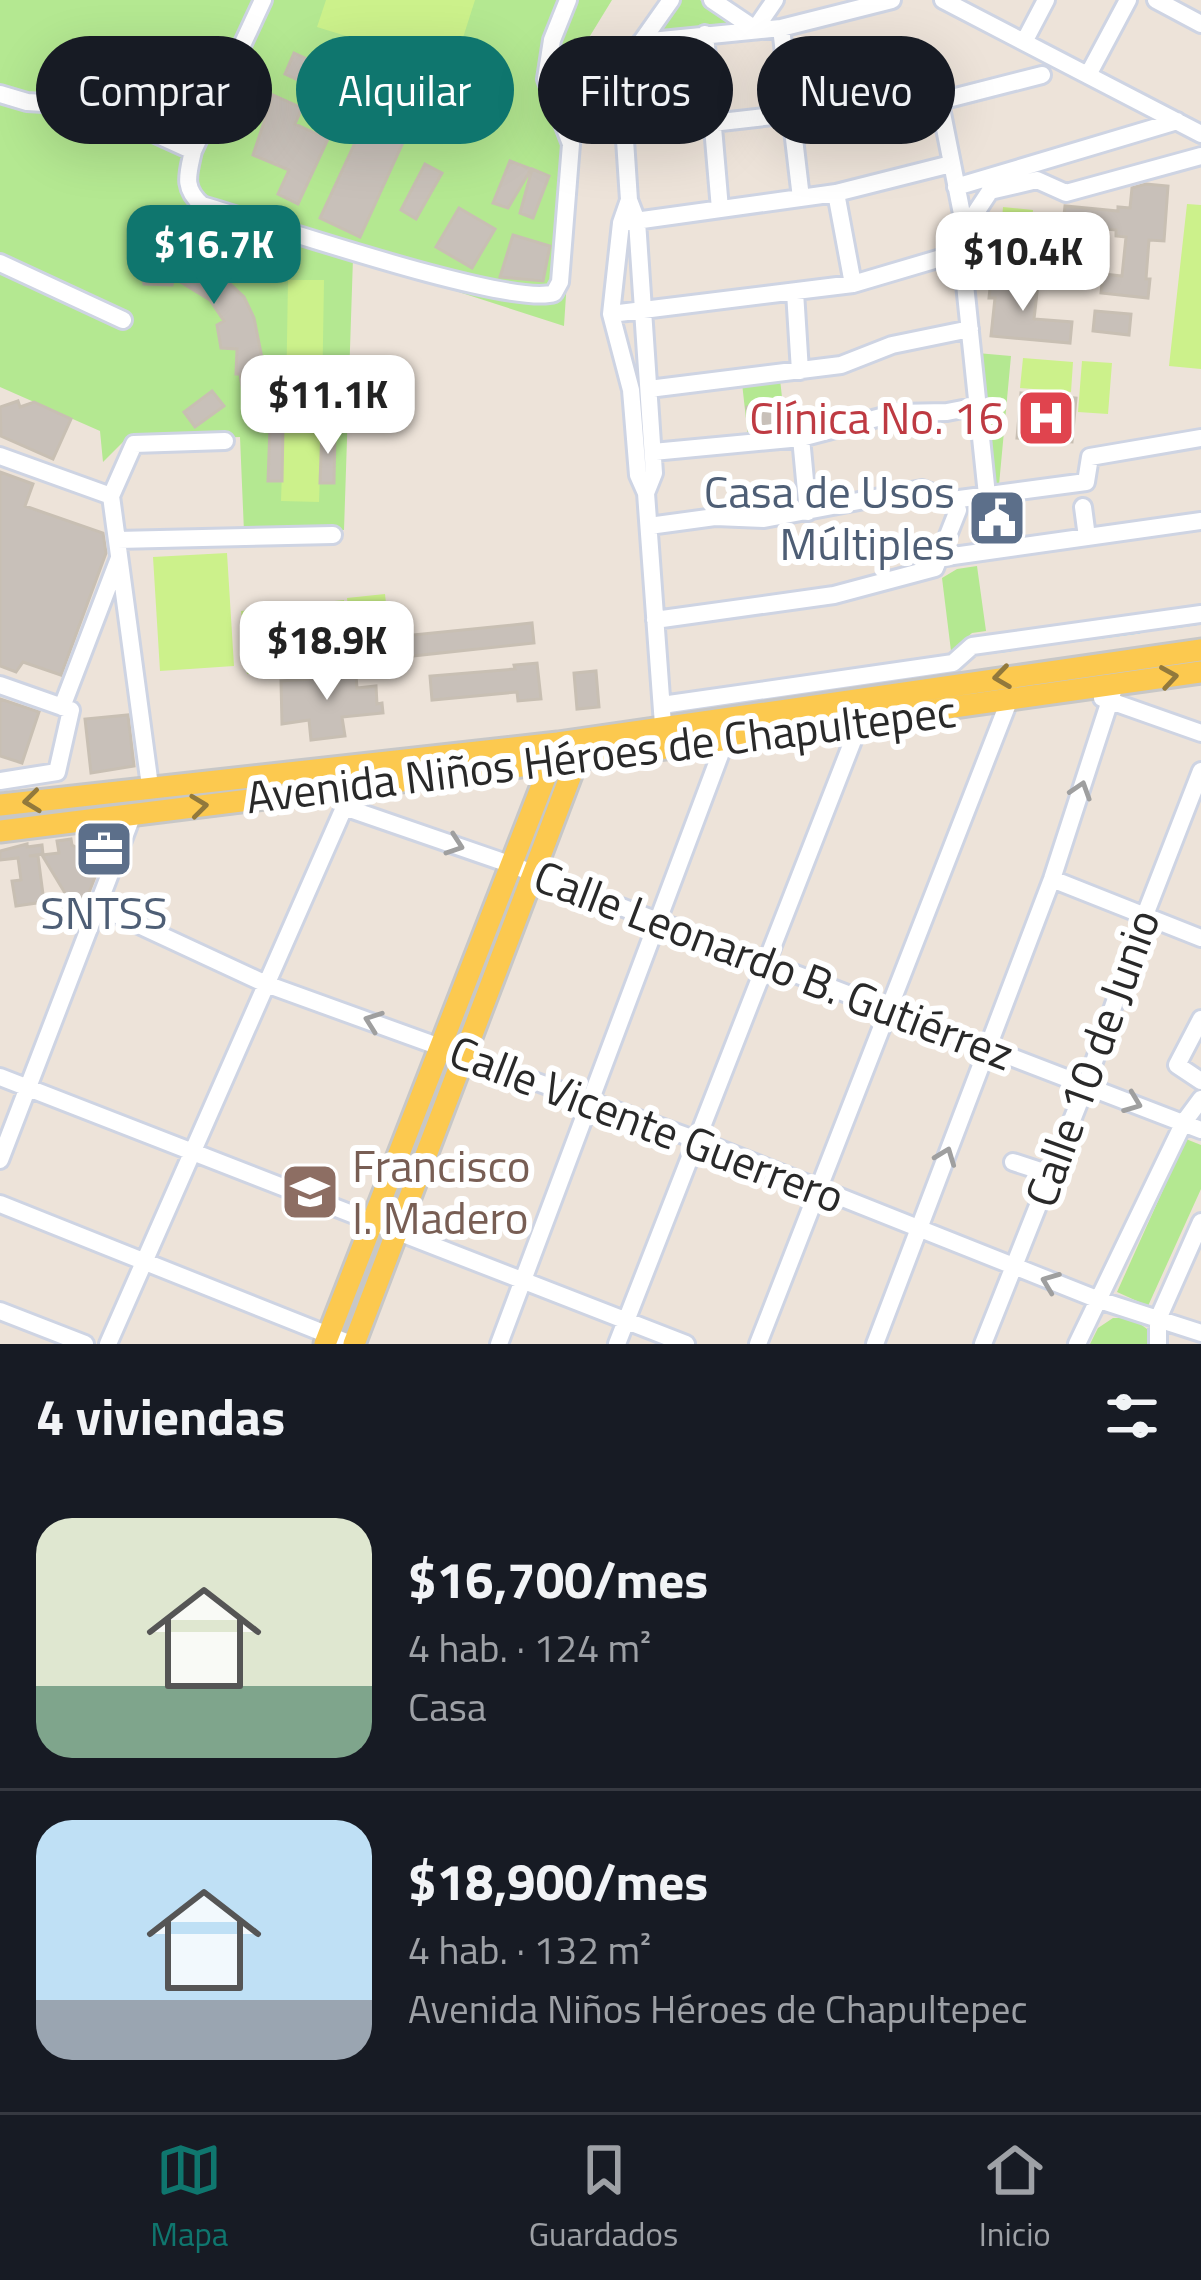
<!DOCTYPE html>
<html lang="es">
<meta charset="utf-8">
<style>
:root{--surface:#171b24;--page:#242831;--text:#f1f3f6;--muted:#9ea1a6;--line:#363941;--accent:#0f766e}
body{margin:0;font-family:"Titillium Web",sans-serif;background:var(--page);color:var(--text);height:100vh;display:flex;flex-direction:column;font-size:45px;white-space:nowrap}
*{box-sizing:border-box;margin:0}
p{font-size:39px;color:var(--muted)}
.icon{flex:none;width:66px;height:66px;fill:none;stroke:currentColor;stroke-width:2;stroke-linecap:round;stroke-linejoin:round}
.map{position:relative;height:1344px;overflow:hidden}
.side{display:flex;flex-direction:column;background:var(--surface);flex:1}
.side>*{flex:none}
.banner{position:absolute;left:36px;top:36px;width:1131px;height:108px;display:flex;gap:24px}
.price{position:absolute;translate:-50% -102px;padding:0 27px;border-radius:24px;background:#fff;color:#222;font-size:39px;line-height:78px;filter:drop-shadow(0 3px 6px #0008)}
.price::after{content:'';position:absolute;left:50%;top:72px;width:36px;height:27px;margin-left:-18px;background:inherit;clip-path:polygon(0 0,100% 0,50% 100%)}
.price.current{background:var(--accent);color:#fff}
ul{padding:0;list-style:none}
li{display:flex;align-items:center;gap:36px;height:300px;padding:0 36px}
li+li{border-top:3px solid var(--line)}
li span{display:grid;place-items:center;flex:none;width:336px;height:240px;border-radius:36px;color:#555}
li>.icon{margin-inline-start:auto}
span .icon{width:144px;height:144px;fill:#fffc;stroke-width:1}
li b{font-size:51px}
h2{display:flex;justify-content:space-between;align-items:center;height:144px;padding:0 36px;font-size:51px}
.chip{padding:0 42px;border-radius:54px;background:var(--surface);box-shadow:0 12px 48px #0002;font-size:42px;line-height:108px}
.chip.current{background:var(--accent);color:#fff}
.tabs{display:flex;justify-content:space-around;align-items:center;height:168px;border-top:3px solid var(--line);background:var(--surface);font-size:33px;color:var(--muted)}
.tabs a{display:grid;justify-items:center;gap:6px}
.tabs .current{color:var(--accent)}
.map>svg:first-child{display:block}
.green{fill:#b4e891}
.pitch{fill:#ccf18b}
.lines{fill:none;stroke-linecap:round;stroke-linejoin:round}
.stream{stroke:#63d9f8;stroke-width:3}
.building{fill:#c8c0b9;stroke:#c8bfb3;stroke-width:3}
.minor-casing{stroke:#ced4e3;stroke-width:22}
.major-casing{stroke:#c7c7c7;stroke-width:27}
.minor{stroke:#fff;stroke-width:16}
.major{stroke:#fcc94f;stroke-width:21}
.oneway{stroke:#92793c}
.oneway2{stroke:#9f9f9f}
.labels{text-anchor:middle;stroke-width:12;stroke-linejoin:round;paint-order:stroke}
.health-label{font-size:45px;fill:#be3a42;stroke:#fff;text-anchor:end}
.service-label{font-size:45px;fill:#4e5e75;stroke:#fff;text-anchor:end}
.street-label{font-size:45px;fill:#292929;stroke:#fff}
.education-label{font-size:45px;fill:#785e54;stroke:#fff;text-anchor:start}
</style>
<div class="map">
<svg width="1201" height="1344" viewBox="0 0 1201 1344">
<rect width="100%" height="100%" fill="#ede3d9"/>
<path class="green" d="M0 0H612L582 49 564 326 353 258 344 530 244 532 240 437 124 441 103 462 100 431 0 387Z
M680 0H700L731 23 657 34Z
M977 353 1011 356 999 485 991 486Z
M780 379 786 434 748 437 742 383Z
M977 566 986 631 972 633 951 651 942 578 957 569Z
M1186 1139 1201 1145V1189L1148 1306 1117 1292Z
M1113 1318H1132L1147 1329 1150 1344H1090L1098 1328Z"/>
<path class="pitch" d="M326 0H475L453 69 317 27Z
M329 62 361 77 337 131 304 117Z
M1187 204 1201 205V369L1169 366Z
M1003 207 1033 210 1029 260 999 258Z
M288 280H324L322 402 286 401Z
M1023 358 1073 362 1071 392 1020 388Z
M1082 361 1112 363 1108 414 1078 412Z
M284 412 322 413 319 502 281 501Z
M227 553 234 666 160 671 153 557Z
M385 594 392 661 354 666 347 598Z
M344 600 351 664 247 674 241 611Z"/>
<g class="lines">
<path class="stream" d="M1173 627 1201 623
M1041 645 1139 632
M977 654 1010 650
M743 702 782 696"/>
</g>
<path class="building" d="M294 53 318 64 309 85 285 74Z
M387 74 426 92 360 237 320 218Z
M273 95 302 108 295 124 328 139 298 204 278 194 289 170 253 155Z
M510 161 531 169 508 208 493 203Z
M425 164 442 173 416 219 401 210Z
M532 169 549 176 533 218 520 213Z
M1146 184 1168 186 1164 241 1149 240 1146 279H1150L1148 298 1101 293 1103 274 1122 276 1126 237 1116 236V230L1063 225 1065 206 1118 211V207L1130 208 1132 188Z
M459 208 495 229 472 268 436 247Z
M1041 218 1062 220 1059 249 1092 252 1090 271 1038 266Z
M513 235 550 246 543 281 500 277Z
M159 252 189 256 210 265 244 297 254 318 262 358H265L264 375H254L256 391 250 396 243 393 240 374H236L237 349 221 348 217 325 224 321 210 300 174 278 172 285 144 284 140 253Z
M991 279 1038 284 1034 319 1072 322 1070 343 991 336 995 298H989Z
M1095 311 1131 314 1129 335 1093 331Z
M212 391 224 406 195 427 184 412Z
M1021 393 1076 398 1072 442 1017 438Z
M18 401 20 407 34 402 71 419 53 459 1 436 0 407Z
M782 404 784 427 749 430 747 407Z
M270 427 283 428 282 481H268Z
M322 429 335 430 334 483H320Z
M0 472 33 484 25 506 103 533 106 553 61 675 23 662 16 672 0 666Z
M1004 506 1009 531 991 534 986 508Z
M532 623 534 643 394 658 392 637Z
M537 663 541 699 518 701 517 692 432 700 430 676 515 669 514 665Z
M328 671 329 677 356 675 357 688 376 686 377 704 382 703 383 713 342 717 345 736 311 740 309 720 282 724 281 681 310 679 309 673Z
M596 671 599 707 577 709 574 673Z
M0 699 39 712 22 763 0 756Z
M128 715 134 766 91 773 85 719Z
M102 838H110L102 859 96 857 99 867 88 895 78 901 68 898 42 855 59 853 57 841 71 839 72 845 88 854Z
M27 844V847L42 845 43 854 29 856H38L44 902 16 906 12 881 21 880 18 858 0 860V851Z"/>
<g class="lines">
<defs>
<path id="minor" d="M712 0 755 29 775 0
M943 0 1201 134
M1156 0 1201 24
M781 28 801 198
M705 34 720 209
M641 42 781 28 892 0
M1024 42 1046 0
M1088 75 1128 0
M0 94 27 102 94 106 193 151 263 0
M940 101 1042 75
M712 123 791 114 935 78 965 229 961 246 987 495
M193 151C188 174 182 188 202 205 261 222 511 308 554 293L560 282 571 144 546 79 552 40 568 0
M956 187 1177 121
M836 193 853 284
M629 200 621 223 611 314 631 390 638 475 646 493 664 738
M628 222 836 193 951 164
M965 229 990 191 1037 180 1066 193 1201 156
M0 263 123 320
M795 292 800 371
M611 314 853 284 951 255 961 246
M649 389 841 365 892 345 970 329
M801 438 808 512
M653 452 801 438 896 413 947 412 978 406
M0 456 111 496
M646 493 654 473 637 221 629 200 621 80 625 65 671 0
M111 496 150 786
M111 496 134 444 225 441
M1083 507 1087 537
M649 526 715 517 764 519 922 489 952 500 1086 482 1090 457 1201 438
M117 540 333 535
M939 558 958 510 952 500
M655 620 834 595 935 568 939 558 1201 521
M0 685 71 710 57 772 0 781
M1102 698 1201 733
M662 705 953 663 972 646 1201 614
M62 707 119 558
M344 807 512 865 1201 1130
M1052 879 1201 938
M98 906 266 984 697 1140 1099 1300 1201 1333
M1201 1019 1177 1065 1201 1081
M0 1077 686 1344
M0 1160 133 814
M1013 1162 1050 1174
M0 1204 351 1344
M0 1311 85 1344
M108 1344 347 801
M499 1344 726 739
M617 1344 861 720
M758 1344 1009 701
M875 1344 1052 879 1115 685
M983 1344 1086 1085 1145 915 1201 771
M1077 1344 1184 1122 1201 1099
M1158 1344V1319L1201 1222"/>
<path id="major" d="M0 805 558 743 1201 650
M0 831 665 748 1201 672
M325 1344 555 752
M354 1344 577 759"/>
</defs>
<use href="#minor" class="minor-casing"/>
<use href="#major" class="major-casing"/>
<use href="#minor" class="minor"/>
<use href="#major" class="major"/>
</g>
<defs><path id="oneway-chevron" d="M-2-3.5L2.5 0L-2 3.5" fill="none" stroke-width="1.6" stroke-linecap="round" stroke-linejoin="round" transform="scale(3)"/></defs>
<g class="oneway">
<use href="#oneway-chevron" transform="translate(1002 677) rotate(172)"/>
<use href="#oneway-chevron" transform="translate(1169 677) rotate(-9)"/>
<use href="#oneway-chevron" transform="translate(32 801) rotate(173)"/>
<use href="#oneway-chevron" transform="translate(199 806) rotate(-7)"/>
</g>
<g class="oneway2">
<use href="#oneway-chevron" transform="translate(1081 790) rotate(-72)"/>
<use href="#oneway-chevron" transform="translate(455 845) rotate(19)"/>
<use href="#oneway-chevron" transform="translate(373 1021) rotate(-160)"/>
<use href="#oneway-chevron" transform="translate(1133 1103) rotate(21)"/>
<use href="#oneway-chevron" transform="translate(946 1156) rotate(-69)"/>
<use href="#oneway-chevron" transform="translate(1050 1282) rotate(-159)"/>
</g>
<defs>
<symbol id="hospital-square" viewBox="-11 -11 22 22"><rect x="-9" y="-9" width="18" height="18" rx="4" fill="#e0444e" stroke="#fff"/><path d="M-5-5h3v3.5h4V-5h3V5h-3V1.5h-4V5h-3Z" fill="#fff"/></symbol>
<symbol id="civic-square" viewBox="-11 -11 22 22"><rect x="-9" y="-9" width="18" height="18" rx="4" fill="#5c6f8a" stroke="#fff"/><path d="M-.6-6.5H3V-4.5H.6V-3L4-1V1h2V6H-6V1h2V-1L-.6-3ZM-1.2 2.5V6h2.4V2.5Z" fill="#fff"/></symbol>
<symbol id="office-square" viewBox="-11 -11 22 22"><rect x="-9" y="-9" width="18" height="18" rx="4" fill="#5c6f8a" stroke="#fff"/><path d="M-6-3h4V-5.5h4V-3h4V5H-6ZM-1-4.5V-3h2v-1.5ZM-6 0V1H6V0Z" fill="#fff"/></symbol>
<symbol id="school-square" viewBox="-11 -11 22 22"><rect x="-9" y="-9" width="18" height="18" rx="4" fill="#8d6e63" stroke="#fff"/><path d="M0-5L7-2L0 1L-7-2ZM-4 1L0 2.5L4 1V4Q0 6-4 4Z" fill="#fff"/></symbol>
</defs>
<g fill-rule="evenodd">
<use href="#hospital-square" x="1013" y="385" width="66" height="66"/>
<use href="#civic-square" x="964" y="485" width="66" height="66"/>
<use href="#office-square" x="71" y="816" width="66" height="66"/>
<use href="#school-square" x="277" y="1159" width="66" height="66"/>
</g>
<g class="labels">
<g class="health-label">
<text x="1004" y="434">Clínica No. 16</text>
</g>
<g class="service-label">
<text x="955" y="508">Casa de Usos<tspan x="955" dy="52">Múltiples</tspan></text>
<text x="104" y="929" text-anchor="middle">SNTSS</text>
</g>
<g class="street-label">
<text transform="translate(601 754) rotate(-7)" y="16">Avenida Niños Héroes de Chapultepec</text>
<text transform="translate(774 965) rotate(21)" y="16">Calle Leonardo B. Gutiérrez</text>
<text transform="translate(1092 1058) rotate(-70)" y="16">Calle 10 de Junio</text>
<text transform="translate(647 1124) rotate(21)" y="16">Calle Vicente Guerrero</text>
</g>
<g class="education-label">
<text x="352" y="1182">Francisco<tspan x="352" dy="52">I. Madero</tspan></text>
</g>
</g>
</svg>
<b class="price current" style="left:214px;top:307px">$16.7K</b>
<b class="price" style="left:1023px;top:314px">$10.4K</b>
<b class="price" style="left:328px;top:457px">$11.1K</b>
<b class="price" style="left:327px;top:703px">$18.9K</b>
<div class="banner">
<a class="chip">Comprar</a>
<a class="chip current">Alquilar</a>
<a class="chip">Filtros</a>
<a class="chip">Nuevo</a>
</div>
</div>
<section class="side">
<h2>4 viviendas<svg class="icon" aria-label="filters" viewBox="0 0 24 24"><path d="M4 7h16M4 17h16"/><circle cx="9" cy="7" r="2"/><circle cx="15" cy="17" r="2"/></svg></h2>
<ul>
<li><span style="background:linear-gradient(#dfe7d0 70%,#7fa58c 0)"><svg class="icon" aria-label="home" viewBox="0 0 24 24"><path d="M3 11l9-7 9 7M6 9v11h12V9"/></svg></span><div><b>$16,700/mes</b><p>4 hab. · 124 m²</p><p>Casa</p></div></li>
<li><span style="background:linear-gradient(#bfe0f5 75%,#9aa5b1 0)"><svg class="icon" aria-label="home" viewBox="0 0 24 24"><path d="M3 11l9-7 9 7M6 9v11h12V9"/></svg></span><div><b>$18,900/mes</b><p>4 hab. · 132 m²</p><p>Avenida Niños Héroes de Chapultepec</p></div></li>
</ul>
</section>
<nav class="tabs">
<a class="current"><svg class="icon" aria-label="map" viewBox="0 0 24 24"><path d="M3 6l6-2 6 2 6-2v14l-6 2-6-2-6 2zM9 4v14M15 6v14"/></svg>Mapa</a>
<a><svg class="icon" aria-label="saved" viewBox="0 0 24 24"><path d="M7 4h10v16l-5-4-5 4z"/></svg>Guardados</a>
<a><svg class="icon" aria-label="home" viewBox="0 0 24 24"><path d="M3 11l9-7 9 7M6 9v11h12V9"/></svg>Inicio</a>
</nav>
